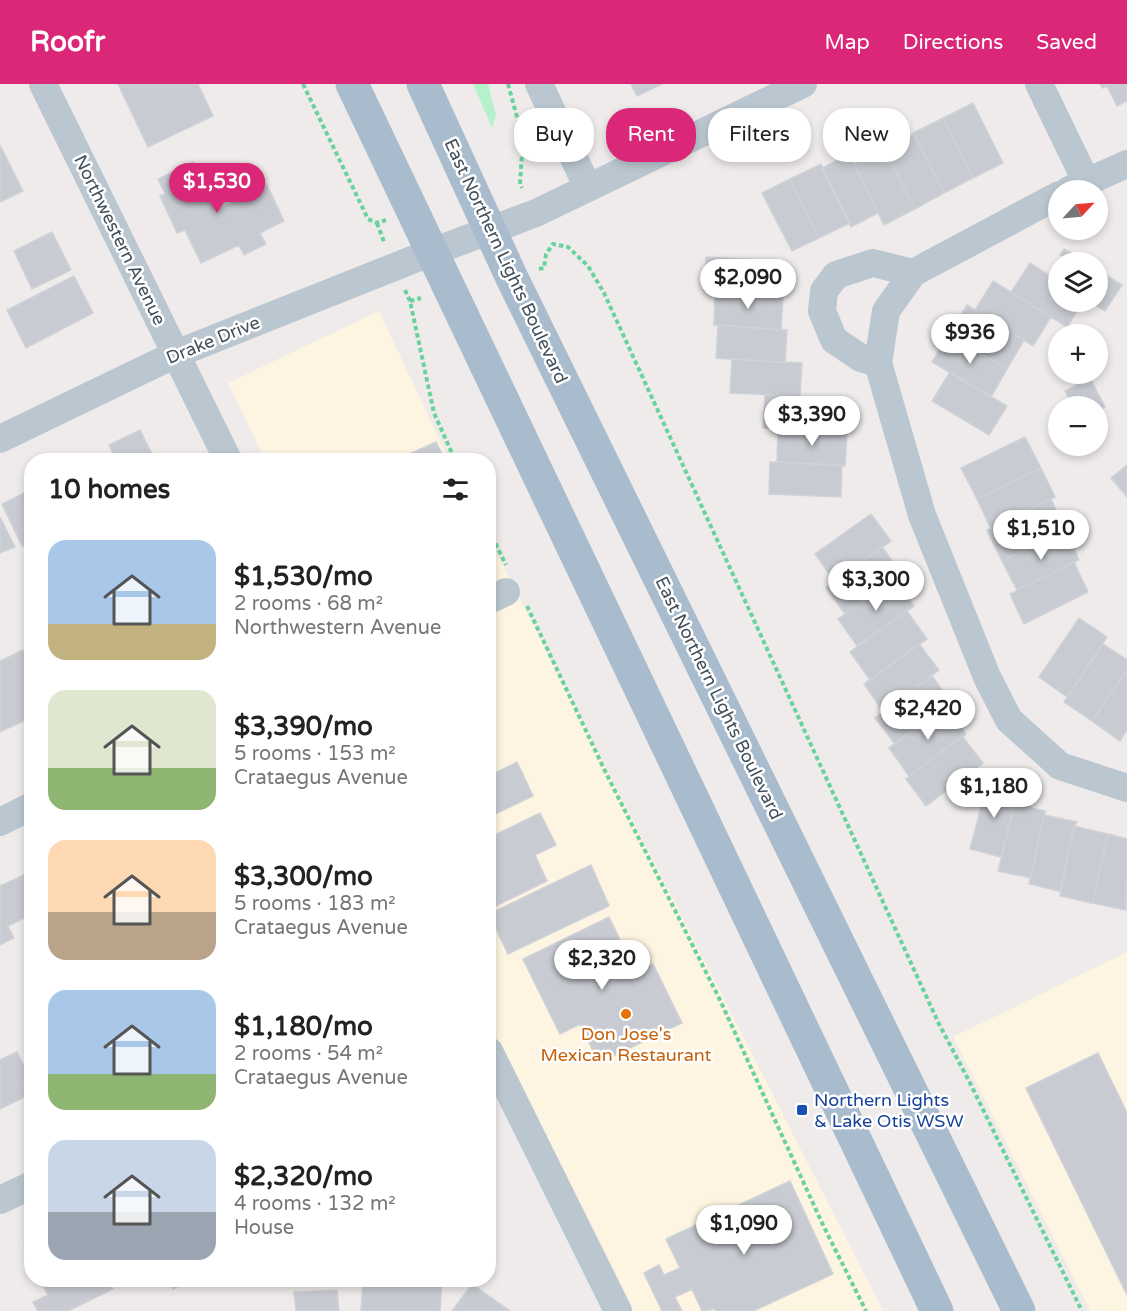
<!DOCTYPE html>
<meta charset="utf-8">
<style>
:root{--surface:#fff;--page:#f6f6f6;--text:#222;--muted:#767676;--accent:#db2777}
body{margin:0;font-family:"Varela Round",sans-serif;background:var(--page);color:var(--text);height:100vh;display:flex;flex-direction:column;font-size:22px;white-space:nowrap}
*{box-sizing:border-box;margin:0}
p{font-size:20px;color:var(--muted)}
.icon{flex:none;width:33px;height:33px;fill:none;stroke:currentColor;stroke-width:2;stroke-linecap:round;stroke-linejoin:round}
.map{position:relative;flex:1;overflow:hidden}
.side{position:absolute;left:24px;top:369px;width:472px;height:834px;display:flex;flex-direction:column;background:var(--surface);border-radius:24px;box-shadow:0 3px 9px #0003}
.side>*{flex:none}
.guide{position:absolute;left:514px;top:24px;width:522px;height:54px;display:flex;gap:12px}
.needle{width:39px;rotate:64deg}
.fabs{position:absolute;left:1048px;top:96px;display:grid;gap:12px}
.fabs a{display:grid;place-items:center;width:60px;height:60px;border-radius:50%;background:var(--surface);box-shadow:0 3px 9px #0003;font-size:30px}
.price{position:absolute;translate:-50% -51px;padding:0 14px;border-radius:21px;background:#fff;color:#222;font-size:20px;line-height:39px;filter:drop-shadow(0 2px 3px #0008)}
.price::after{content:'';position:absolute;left:50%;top:36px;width:18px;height:14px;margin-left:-9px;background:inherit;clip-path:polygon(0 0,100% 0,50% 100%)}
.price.current{background:var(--accent);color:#fff}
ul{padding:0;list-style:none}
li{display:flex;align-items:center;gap:18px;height:150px;padding:0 24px}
li span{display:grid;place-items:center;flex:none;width:168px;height:120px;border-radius:18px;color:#555}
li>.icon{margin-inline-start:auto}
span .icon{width:72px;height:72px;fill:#fffc;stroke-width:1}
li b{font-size:26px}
h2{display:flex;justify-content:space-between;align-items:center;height:72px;padding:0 24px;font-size:26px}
.chip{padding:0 21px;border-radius:24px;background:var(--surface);box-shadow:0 3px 9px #0003;font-size:21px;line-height:54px}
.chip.current{background:var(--accent);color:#fff}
header{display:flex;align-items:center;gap:36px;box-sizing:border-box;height:84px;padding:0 30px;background:var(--accent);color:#fff}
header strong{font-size:28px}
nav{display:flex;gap:33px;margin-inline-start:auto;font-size:21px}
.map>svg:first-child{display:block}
.commercial{fill:#fdf4e1}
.green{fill:#b5f2cb}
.building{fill:#c8cbd1;stroke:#cfd2d8;stroke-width:1.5}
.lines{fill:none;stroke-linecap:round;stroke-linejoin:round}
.path{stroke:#6ad29d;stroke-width:4;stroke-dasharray:4.5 3;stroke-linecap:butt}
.minor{stroke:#bbc7d0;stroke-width:28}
.major{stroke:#a8bcce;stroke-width:33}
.food-dot{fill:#e8710a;stroke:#fff;stroke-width:2}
.transit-dot{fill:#1a4fb4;stroke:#fff;stroke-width:2}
.labels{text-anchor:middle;stroke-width:5;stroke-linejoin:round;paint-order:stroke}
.street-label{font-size:18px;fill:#43505b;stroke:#fff}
.food-label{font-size:18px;fill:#c56008;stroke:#fff}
.transit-label{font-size:18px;fill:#164399;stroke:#fff;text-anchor:start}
</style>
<header>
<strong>Roofr</strong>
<nav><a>Map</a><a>Directions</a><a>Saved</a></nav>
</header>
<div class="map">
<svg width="1127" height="1227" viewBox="0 0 1127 1227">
<rect width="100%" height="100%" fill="#efebeb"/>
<path class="commercial" d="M379 227 449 376H265L228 299Z
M489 454 883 1227H619L489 962Z
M1127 868V1227H1090L953 953Z"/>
<path class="green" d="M473 0H488L496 31 492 44Z"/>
<path class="building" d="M118 0H198L213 32 148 63Z
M631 0H662L637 12Z
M1100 0H1127V17L1117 22 1107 2 1102 4Z
M973 19 1003 79 973 94 943 34Z
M943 34 973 94 944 109 913 49Z
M914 50 944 109 915 125 885 65Z
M0 61 23 107 0 118Z
M885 65 915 125 884 141 854 80Z
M849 70 878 129 851 143 822 84Z
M193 78 200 92 211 86 222 108 213 113 219 125 267 101 284 137 260 149 266 160 244 171 239 161 201 179 185 146 177 149 160 112 165 110 158 95Z
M821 80 850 139 819 154 790 95Z
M790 95 819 154 792 167 762 109Z
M52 148 71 186 32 205 14 167Z
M1064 165 1086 178H1060L1064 173 1060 171Z
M706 173 775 177 773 210 704 206Z
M1030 179 1059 198V218H1083L1067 243 1011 208Z
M1059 180V198L1051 193Z
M1098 186 1122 201 1105 227 1090 218H1098Z
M74 192 93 229 26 264 7 226Z
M993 197 1051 233 1033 262 975 226Z
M715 207 783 211 781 246 714 241Z
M967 221 1024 256 1007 285 949 250Z
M718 241 787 246 785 279 716 274Z
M949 250 1007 285 991 313 932 278Z
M732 275 802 279 800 312 730 309Z
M950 288 1007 322 989 351 932 317Z
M1090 294 1105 323 1098 327V322H1073L1065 307Z
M765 311 835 314 834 348 763 344Z
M778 345 847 349 845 382 777 378Z
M140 346 155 376H116L109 361Z
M1025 353 1041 384 977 415 961 384Z
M436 358 445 376H396Z
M770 378 842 381 841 413 769 410Z
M1127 381V413L1111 394Z
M1041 384 1055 413 991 445 977 415Z
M32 405V458L22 462 2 420Z
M1051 415 1066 447 1002 477 987 446Z
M871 430 891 457 834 497 815 470Z
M0 433 15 463 0 469Z
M1066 447 1079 476 1017 506 1002 477Z
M882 463 902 490 845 530 826 504Z
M1074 478 1088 508 1024 540 1010 510Z
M894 495 914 522 857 562 838 535Z
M907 527 927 555 870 596 850 568Z
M1079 534 1107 553 1067 613 1039 593Z
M919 560 939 586 883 628 864 600Z
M1103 560 1127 576V586L1092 637 1064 618Z
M23 566 32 583V633L0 648V577Z
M1127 586V646L1120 657 1092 637Z
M932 592 951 618 895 660 875 634Z
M946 622 966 650 909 692 889 664Z
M962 652 983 679 926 722 906 695Z
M517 678 533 712 489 733V692Z
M988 697 1018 705 1001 773 970 765Z
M1015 720 1045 727 1031 794 998 787Z
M540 729 556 761 535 771 547 797 496 822 494 818 489 821V754Z
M1044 731 1077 738 1074 742 1060 807 1029 800Z
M1074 742 1108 750 1092 819 1060 812Z
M1108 750 1127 755 1126 826 1092 819Z
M591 781 609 822 508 870 489 830Z
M32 787V830L8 842 14 854 0 861V802Z
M609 833 636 889 653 880 682 939 599 979 580 940 560 950 523 875Z
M17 968 31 995 23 999 29 1011 0 1025V976Z
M1098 969 1127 1029V1211L1026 1004Z
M32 972V985L26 975Z
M790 1097 833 1190 753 1227H716L715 1225 702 1227 692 1205 675 1213 682 1227H662L644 1189 659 1181 664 1191 680 1184 666 1155Z
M32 1157V1177L24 1161Z
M40 1196H108L113 1205 68 1227H38L33 1218 48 1211Z
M168 1196H191L173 1205Z
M363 1196H442L440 1227H361Z
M472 1200 510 1227H452Z
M337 1206 339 1227H296L294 1208Z"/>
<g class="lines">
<path class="path" d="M303 0 368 135 377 139 386 136
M508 0 523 55 520 100 522 104
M377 139 384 158
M539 185 544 184 546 170 553 160 568 163 588 182 604 209 938 938 968 995 1082 1227
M405 206 410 217 434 329 455 376
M410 217 421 214
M489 446 506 481
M527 522 605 687 720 916 823 1141 866 1227"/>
<path class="minor" d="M43 0 228 376
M539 0 588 104
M1039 0 1086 97
M1069 106 1127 80
M1059 111 913 189 886 227 878 279 922 431 987 593 1009 636 1060 682 1127 704
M878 279 861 274 834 256 822 227 824 207 836 191 873 179 913 189
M0 355 176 270 432 168 536 129 803 0
M489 516 506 508
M0 738 32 722
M489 967 618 1227
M0 1116 32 1101"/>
<path class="major" d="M352 0 937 1227
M423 0 511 192 1019 1227"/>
</g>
<circle class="food-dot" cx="626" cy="930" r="6"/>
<rect class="transit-dot" x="796" y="1020" width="12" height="12" rx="3"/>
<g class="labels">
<g class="street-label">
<text transform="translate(120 156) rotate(64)" y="6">Northwestern Avenue</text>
<text transform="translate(506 177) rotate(65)" y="6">East Northern Lights Boulevard</text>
<text transform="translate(213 256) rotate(-22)" y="6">Drake Drive</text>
<text transform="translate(719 614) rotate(64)" y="6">East Northern Lights Boulevard</text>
</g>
<g class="food-label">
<text x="626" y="956">Don Jose's<tspan x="626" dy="21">Mexican Restaurant</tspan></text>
</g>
<g class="transit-label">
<text x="814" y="1022">Northern Lights<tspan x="814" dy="21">&amp; Lake Otis WSW</tspan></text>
</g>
</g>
</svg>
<div class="fabs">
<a><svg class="needle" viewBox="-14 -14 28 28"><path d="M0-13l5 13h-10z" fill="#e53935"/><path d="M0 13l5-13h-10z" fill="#767676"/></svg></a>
<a><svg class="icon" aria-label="layers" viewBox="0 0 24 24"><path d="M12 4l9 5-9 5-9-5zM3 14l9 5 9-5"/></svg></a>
<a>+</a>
<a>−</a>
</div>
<b class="price current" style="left:217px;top:130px">$1,530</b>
<b class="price" style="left:748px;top:226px">$2,090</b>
<b class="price" style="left:970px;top:281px">$936</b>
<b class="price" style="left:812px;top:363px">$3,390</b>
<b class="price" style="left:1041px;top:477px">$1,510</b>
<b class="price" style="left:876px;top:528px">$3,300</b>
<b class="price" style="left:928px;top:657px">$2,420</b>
<b class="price" style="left:994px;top:735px">$1,180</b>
<b class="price" style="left:602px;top:907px">$2,320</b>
<b class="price" style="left:744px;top:1172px">$1,090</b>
<div class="guide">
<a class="chip">Buy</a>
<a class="chip current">Rent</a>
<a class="chip">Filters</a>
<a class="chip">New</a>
</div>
<section class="side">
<h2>10 homes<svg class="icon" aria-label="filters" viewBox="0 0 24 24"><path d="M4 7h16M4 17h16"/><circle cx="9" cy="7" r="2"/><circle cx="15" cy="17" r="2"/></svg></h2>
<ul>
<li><span style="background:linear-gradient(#a9c7e8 70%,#c2b280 0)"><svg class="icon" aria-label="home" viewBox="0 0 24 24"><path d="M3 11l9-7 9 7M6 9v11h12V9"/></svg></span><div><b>$1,530/mo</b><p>2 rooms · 68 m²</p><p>Northwestern Avenue</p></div></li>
<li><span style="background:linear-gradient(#dfe7d0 65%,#8fb573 0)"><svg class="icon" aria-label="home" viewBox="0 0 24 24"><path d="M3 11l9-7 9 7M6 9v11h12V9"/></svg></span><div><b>$3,390/mo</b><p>5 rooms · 153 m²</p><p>Crataegus Avenue</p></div></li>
<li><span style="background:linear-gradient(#ffd9b3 60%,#b9a48a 0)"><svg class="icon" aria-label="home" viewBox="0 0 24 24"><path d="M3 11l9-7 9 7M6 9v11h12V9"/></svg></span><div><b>$3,300/mo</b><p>5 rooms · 183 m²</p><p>Crataegus Avenue</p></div></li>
<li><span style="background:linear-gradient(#a9c7e8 70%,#8fb573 0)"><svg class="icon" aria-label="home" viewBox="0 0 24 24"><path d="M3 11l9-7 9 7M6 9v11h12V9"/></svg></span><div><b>$1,180/mo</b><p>2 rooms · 54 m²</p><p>Crataegus Avenue</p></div></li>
<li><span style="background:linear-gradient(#c9d6e8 60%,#9aa5b1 0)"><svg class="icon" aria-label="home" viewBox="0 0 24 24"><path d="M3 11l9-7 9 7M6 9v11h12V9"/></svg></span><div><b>$2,320/mo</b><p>4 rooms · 132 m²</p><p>House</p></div></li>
</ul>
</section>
</div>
